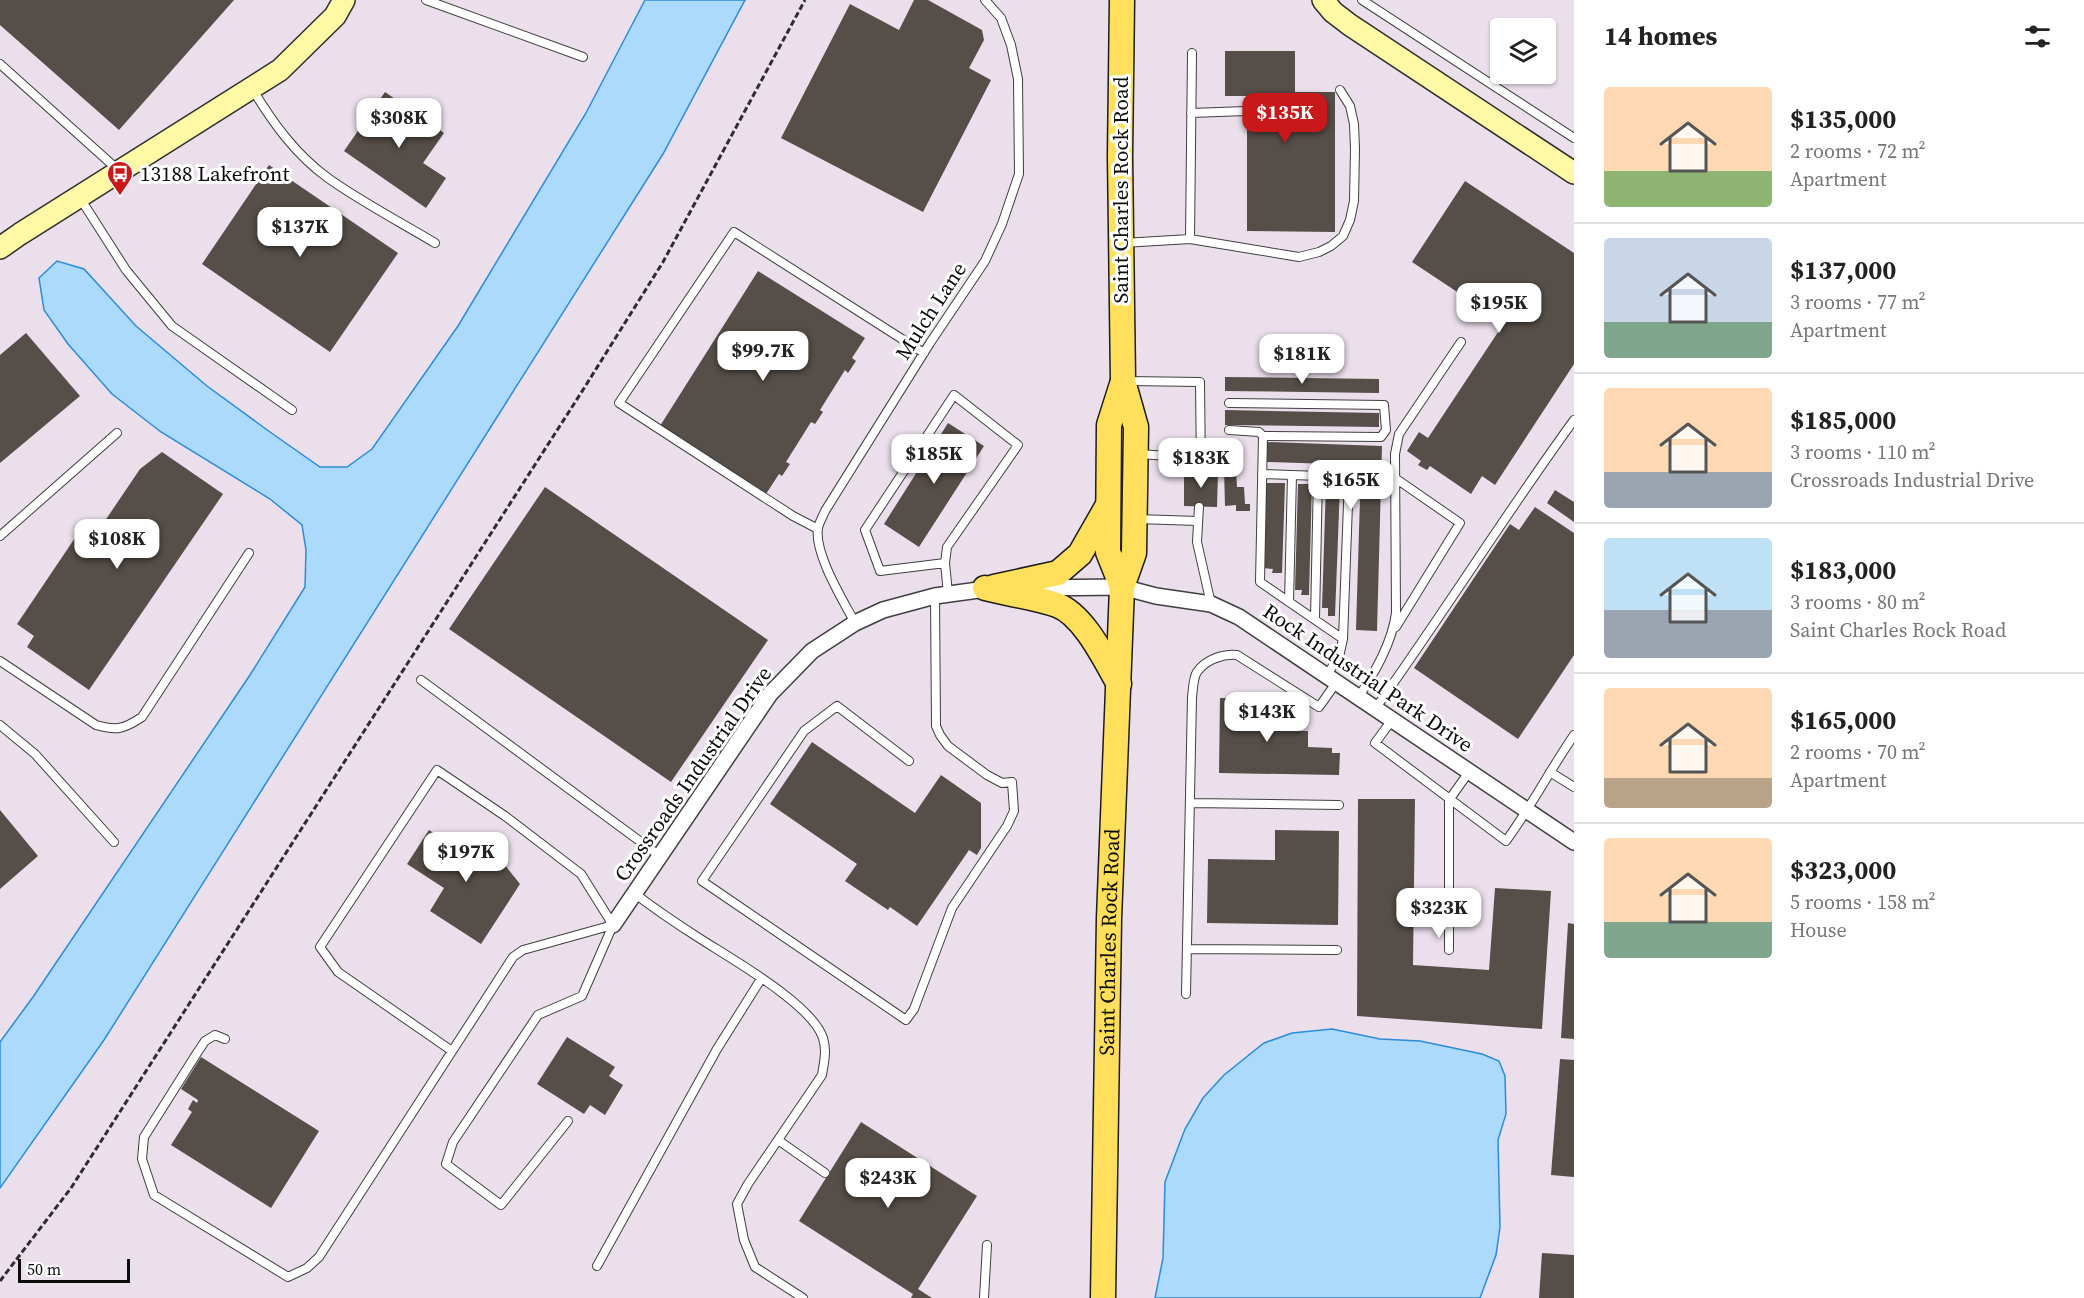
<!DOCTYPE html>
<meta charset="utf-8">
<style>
:root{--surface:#fff;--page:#f2f2f2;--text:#222;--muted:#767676;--line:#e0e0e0;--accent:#c81819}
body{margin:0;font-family:"Source Serif 4",serif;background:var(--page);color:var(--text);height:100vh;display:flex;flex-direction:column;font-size:22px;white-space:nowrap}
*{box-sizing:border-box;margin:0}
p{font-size:20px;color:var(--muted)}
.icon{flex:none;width:33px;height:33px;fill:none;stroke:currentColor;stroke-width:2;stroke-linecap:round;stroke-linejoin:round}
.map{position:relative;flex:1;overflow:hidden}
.side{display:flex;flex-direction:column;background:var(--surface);width:510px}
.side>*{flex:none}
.tools{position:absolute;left:1490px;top:18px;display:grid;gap:12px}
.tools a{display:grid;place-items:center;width:66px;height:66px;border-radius:6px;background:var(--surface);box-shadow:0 2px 4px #0004;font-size:30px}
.scale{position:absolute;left:18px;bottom:15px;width:112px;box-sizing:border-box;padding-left:6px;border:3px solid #0c0c0c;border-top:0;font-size:16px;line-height:21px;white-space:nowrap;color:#0c0c0c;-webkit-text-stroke:4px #fff;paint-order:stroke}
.price{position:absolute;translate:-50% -51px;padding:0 14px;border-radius:12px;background:#fff;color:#222;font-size:20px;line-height:39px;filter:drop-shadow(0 2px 3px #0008)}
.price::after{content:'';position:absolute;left:50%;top:36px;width:18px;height:14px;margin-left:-9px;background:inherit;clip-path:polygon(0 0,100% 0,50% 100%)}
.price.current{background:var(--accent);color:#fff}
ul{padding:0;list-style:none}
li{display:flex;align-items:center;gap:18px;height:150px;padding:0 30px}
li+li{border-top:2px solid var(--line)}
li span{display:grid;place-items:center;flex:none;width:168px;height:120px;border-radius:6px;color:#555}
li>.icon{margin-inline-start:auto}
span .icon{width:72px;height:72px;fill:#fffc;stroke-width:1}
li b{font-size:26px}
h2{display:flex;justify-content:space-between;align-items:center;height:72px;padding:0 30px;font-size:26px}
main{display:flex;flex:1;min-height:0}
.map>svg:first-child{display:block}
.industrial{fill:#ebdfec;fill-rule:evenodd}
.water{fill:#abdafc;stroke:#2b8cd9;stroke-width:1.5}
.building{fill:#564e48}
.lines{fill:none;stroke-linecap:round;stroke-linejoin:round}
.lane-casing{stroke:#3f3f3f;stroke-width:10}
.street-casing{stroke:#3f3f3f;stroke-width:18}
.secondary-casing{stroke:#2e2e2e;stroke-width:24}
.primary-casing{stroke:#1d1d1d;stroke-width:27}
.path{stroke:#2e2e2e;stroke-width:3;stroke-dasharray:6 3;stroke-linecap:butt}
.lane{stroke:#fff;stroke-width:8}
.street{stroke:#fff;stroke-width:15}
.secondary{stroke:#fff9a6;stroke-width:21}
.primary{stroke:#ffdf5b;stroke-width:24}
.labels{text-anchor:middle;stroke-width:6;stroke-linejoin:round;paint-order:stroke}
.poi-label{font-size:21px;fill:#0c0c0c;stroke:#fff;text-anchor:start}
.street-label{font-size:21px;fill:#0c0c0c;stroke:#fff}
</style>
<main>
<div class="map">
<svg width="1574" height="1298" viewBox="0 0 1574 1298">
<rect width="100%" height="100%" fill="#fffceb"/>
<path class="industrial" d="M0 0H1574V1298H0ZM1500 28H1545V74H1500Z"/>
<path class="water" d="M645 0H745L663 154 104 1040 0 1188V1042L33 997 250 675 305 587 306 550 302 525 270 499 161 432 112 394 68 344 44 310 39 278 57 261 84 269 136 326 207 386 270 432 320 467H347L372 449 458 326 586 113Z
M1332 1029 1380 1039 1420 1041 1482 1054 1499 1061 1505 1076 1506 1114 1498 1140 1500 1227 1496 1255 1480 1298H1155L1163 1258 1165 1182 1185 1129 1203 1098 1224 1075 1264 1043 1292 1033Z"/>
<path class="building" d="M0 0H234L119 130 0 25Z
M914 0H928L982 30 984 40 969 68 991 80 923 212 781 138 850 4 899 30Z
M1225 51H1295V92H1335V232L1247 231V96H1225Z
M385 92 444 133 423 163 446 178 426 208 344 151Z
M269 165 398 253 330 352 202 264Z
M1465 181 1574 253V364L1495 485 1482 476 1471 494 1430 466 1427 470 1418 465 1421 461 1407 451 1419 432 1428 438 1504 323 1412 262Z
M758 271 865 338 852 358 856 361 848 373 845 370 820 410 823 412 815 424 811 422 786 462 790 464 782 476 779 474 766 494 660 426Z
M26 333 80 396 0 463V355Z
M1225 377 1379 379V393L1225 391Z
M1225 410 1379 413V427L1225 425Z
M948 423 984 446 919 547 884 524Z
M1267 442 1382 446 1377 631 1356 630 1361 465 1267 462Z
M162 452 223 494 89 690 27 647 34 636 17 624 79 532 92 540 140 469Z
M1224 469H1236L1237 487H1244L1245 504H1250V511H1236V505L1225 506Z
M1184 472 1218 473 1217 507 1184 506Z
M1266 483H1285L1282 573H1272L1273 569 1263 568Z
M1298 484H1312L1309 595H1301L1302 590H1295Z
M1326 484 1340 485 1335 616H1328V608H1322Z
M545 487 768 640 671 782 449 629Z
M1555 490 1574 502V522L1547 503Z
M1535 507 1574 533V655L1518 739 1414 668 1510 524 1519 530Z
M1220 698 1260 699V704L1268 705V710H1276V715H1284V721H1292V726H1300V731H1308V747L1332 748V753H1340L1339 775 1219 773Z
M812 742 915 813 941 775 981 803V848L977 855 969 850 917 926 890 907 888 910 845 881 857 864 770 804Z
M1358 799H1415L1413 965 1489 970 1495 888 1551 891 1542 1029 1357 1016Z
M0 810 38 856 0 889Z
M429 830 467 854 480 834 520 884 481 944 430 911 444 888 407 864Z
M1275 830 1339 831 1338 925 1207 923 1208 859 1275 860Z
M1568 923 1574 924V1039L1561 1038Z
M567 1037 615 1067 609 1076 623 1085 605 1115 590 1105 584 1114 537 1084Z
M201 1057 319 1131 271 1208 171 1145 192 1112 188 1109 193 1100 197 1103 198 1100 181 1089Z
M1560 1059 1574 1060V1177L1551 1175Z
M861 1122 977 1196 918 1289 932 1298H911L913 1294 799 1221Z
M1542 1253 1574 1255V1298H1539Z"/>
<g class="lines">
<defs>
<path id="lane" d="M426 0 583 57
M1362 0 1574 138
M0 64 117 169
M253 90C273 123 296 155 328 178 360 201 400 222 435 243
M1191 113 1246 111
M80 198 126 270 172 326 292 410
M1190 239 1299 257 1319 252 1331 246 1343 236 1350 220 1354 201 1355 149 1354 124 1350 106 1340 90
M1123 243 1190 239 1192 53
M1127 381 1200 382 1201 473
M1229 403 1384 405 1386 430 1381 437 1263 436 1260 582 1343 639 1339 657 1326 676
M1229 430 1259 432 1263 436
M1138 454 1200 458
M1262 474 1349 477 1343 639
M1395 478 1460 523 1396 627
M1199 507 1197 542 1211 604
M1137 519 1198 521
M818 529 793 516 619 403 734 232 924 353
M0 536 117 433
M945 563 880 571 865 530 954 395 1018 445 947 547 945 563 948 594
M1289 602 1292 475
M1315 619 1318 476
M855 623C843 600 814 554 818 528 819 523 823 516 825 511L930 343 985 261 1002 224 1019 174 1018 79 1011 45 1001 18 985 0
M0 661 96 725C117 731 124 729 142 717L249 553
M421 680 660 856
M1358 698C1375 672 1392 643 1396 613L1395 454 1399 434 1461 342
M1375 709C1443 614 1505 515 1574 420
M1392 720 1375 743 1506 841C1531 807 1550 770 1574 735
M0 725 35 754 114 842
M909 761 837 706 804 731 702 881 906 1020 914 1009 952 908 1007 826 1014 811 1012 782 1002 783 987 775 948 746 940 735 936 726 935 596
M1550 772 1574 787
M1190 803 1339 805
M634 893C655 909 677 924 699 938 730 958 812 1004 823 1038 827 1051 824 1062 822 1075L748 1184 737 1204 744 1240 755 1267 803 1298
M1187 949 1337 950
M1449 950V800L1469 772
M1186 994 1192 697C1193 690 1193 678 1197 672 1206 659 1223 654 1237 655L1319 707 1336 683
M225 1039 215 1035 205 1041 197 1053 144 1137 142 1159 154 1195 288 1277 307 1268 319 1257 513 957 523 950 613 925
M452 1051 338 972 320 947 437 770 505 816 581 874 613 925
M568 1121 501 1205 446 1164 453 1142 538 1015 582 996 613 925
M778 1140 825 1173
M597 1266 717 1049 761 979
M984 1298 987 1245"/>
<path id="street" d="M1029 588 1122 587 1156 596 1211 604 1239 617 1574 842
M613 925 770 694 812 651 855 623 883 610 935 596 993 588"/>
<path id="secondary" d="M1323 0 1333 12 1350 25 1574 173
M0 248 20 234 280 70 335 16 344 0"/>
<g id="primary">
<path d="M994 587 1058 573 1080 554 1108 505"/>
<path d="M1122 587 1108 552 1109 425 1123 381"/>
<path d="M985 588C1008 594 1034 597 1057 605 1084 615 1105 660 1119 684"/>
<path id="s1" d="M1103 1298 1109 919 1122 587 1134 553 1136 427 1123 381 1120 156 1122 0"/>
</g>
</defs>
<use href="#lane" class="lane-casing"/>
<use href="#street" class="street-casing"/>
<use href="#secondary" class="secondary-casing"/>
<use href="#primary" class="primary-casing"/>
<path class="path" d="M0 1281 71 1188 581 393 663 262 805 0"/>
<use href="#lane" class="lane"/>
<use href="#street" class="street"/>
<use href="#secondary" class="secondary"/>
<use href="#primary" class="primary"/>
</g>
<defs>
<symbol id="bus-pin" viewBox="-11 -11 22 30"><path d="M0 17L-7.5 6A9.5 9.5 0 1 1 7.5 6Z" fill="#c81819" stroke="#fff"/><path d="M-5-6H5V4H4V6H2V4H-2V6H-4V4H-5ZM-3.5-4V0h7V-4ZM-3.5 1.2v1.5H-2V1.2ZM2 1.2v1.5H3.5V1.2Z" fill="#fff"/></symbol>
</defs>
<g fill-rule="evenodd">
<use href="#bus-pin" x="105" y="159" width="30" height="40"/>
</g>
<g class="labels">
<g class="poi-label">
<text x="140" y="181">13188 Lakefront</text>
</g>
<g class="street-label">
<text transform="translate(1121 190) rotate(-90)" y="7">Saint Charles Rock Road</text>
<text transform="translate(931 311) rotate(-57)" y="7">Mulch Lane</text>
<text transform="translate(1368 678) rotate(34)" y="7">Rock Industrial Park Drive</text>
<text transform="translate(693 774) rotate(-55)" y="7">Crossroads Industrial Drive</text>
<text dy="7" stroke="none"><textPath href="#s1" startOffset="356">Saint Charles Rock Road</textPath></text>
</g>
</g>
</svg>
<div class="tools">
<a><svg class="icon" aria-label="layers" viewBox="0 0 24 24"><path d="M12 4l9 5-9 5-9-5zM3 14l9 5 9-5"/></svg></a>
</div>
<div class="scale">50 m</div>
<b class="price current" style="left:1285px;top:144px">$135K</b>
<b class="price" style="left:399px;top:149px">$308K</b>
<b class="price" style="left:300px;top:258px">$137K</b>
<b class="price" style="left:1499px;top:334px">$195K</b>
<b class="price" style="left:763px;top:382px">$99.7K</b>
<b class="price" style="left:1302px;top:385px">$181K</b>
<b class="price" style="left:934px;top:485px">$185K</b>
<b class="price" style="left:1201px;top:489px">$183K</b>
<b class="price" style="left:1351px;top:511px">$165K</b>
<b class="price" style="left:117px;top:570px">$108K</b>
<b class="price" style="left:1267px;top:743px">$143K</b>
<b class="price" style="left:466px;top:883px">$197K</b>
<b class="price" style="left:1439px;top:939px">$323K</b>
<b class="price" style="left:888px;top:1209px">$243K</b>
</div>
<section class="side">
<h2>14 homes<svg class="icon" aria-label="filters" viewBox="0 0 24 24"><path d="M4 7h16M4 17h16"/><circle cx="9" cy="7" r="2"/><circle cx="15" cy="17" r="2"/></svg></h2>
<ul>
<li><span style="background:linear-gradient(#ffd9b3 70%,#8fb573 0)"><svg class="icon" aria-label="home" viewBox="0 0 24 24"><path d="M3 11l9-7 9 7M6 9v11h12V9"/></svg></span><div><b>$135,000</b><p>2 rooms · 72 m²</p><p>Apartment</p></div></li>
<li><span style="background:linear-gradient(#c9d6e8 70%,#7fa58c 0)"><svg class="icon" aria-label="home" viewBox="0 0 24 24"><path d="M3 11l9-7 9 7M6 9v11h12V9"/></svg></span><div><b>$137,000</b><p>3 rooms · 77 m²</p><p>Apartment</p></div></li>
<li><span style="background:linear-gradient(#ffd9b3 70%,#9aa5b1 0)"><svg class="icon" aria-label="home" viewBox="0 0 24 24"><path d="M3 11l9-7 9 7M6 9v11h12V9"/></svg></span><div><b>$185,000</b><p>3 rooms · 110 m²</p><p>Crossroads Industrial Drive</p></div></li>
<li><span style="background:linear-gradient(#bfe0f5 60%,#9aa5b1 0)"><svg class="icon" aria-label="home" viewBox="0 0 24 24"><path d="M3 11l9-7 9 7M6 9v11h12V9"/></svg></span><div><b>$183,000</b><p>3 rooms · 80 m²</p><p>Saint Charles Rock Road</p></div></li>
<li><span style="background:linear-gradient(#ffd9b3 75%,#b9a48a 0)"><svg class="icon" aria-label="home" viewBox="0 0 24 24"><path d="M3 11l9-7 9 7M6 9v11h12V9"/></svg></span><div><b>$165,000</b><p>2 rooms · 70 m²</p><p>Apartment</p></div></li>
<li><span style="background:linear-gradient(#ffd9b3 70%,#7fa58c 0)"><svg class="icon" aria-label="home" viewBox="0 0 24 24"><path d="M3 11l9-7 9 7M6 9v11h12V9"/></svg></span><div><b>$323,000</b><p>5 rooms · 158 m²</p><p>House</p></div></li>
</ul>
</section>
</main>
